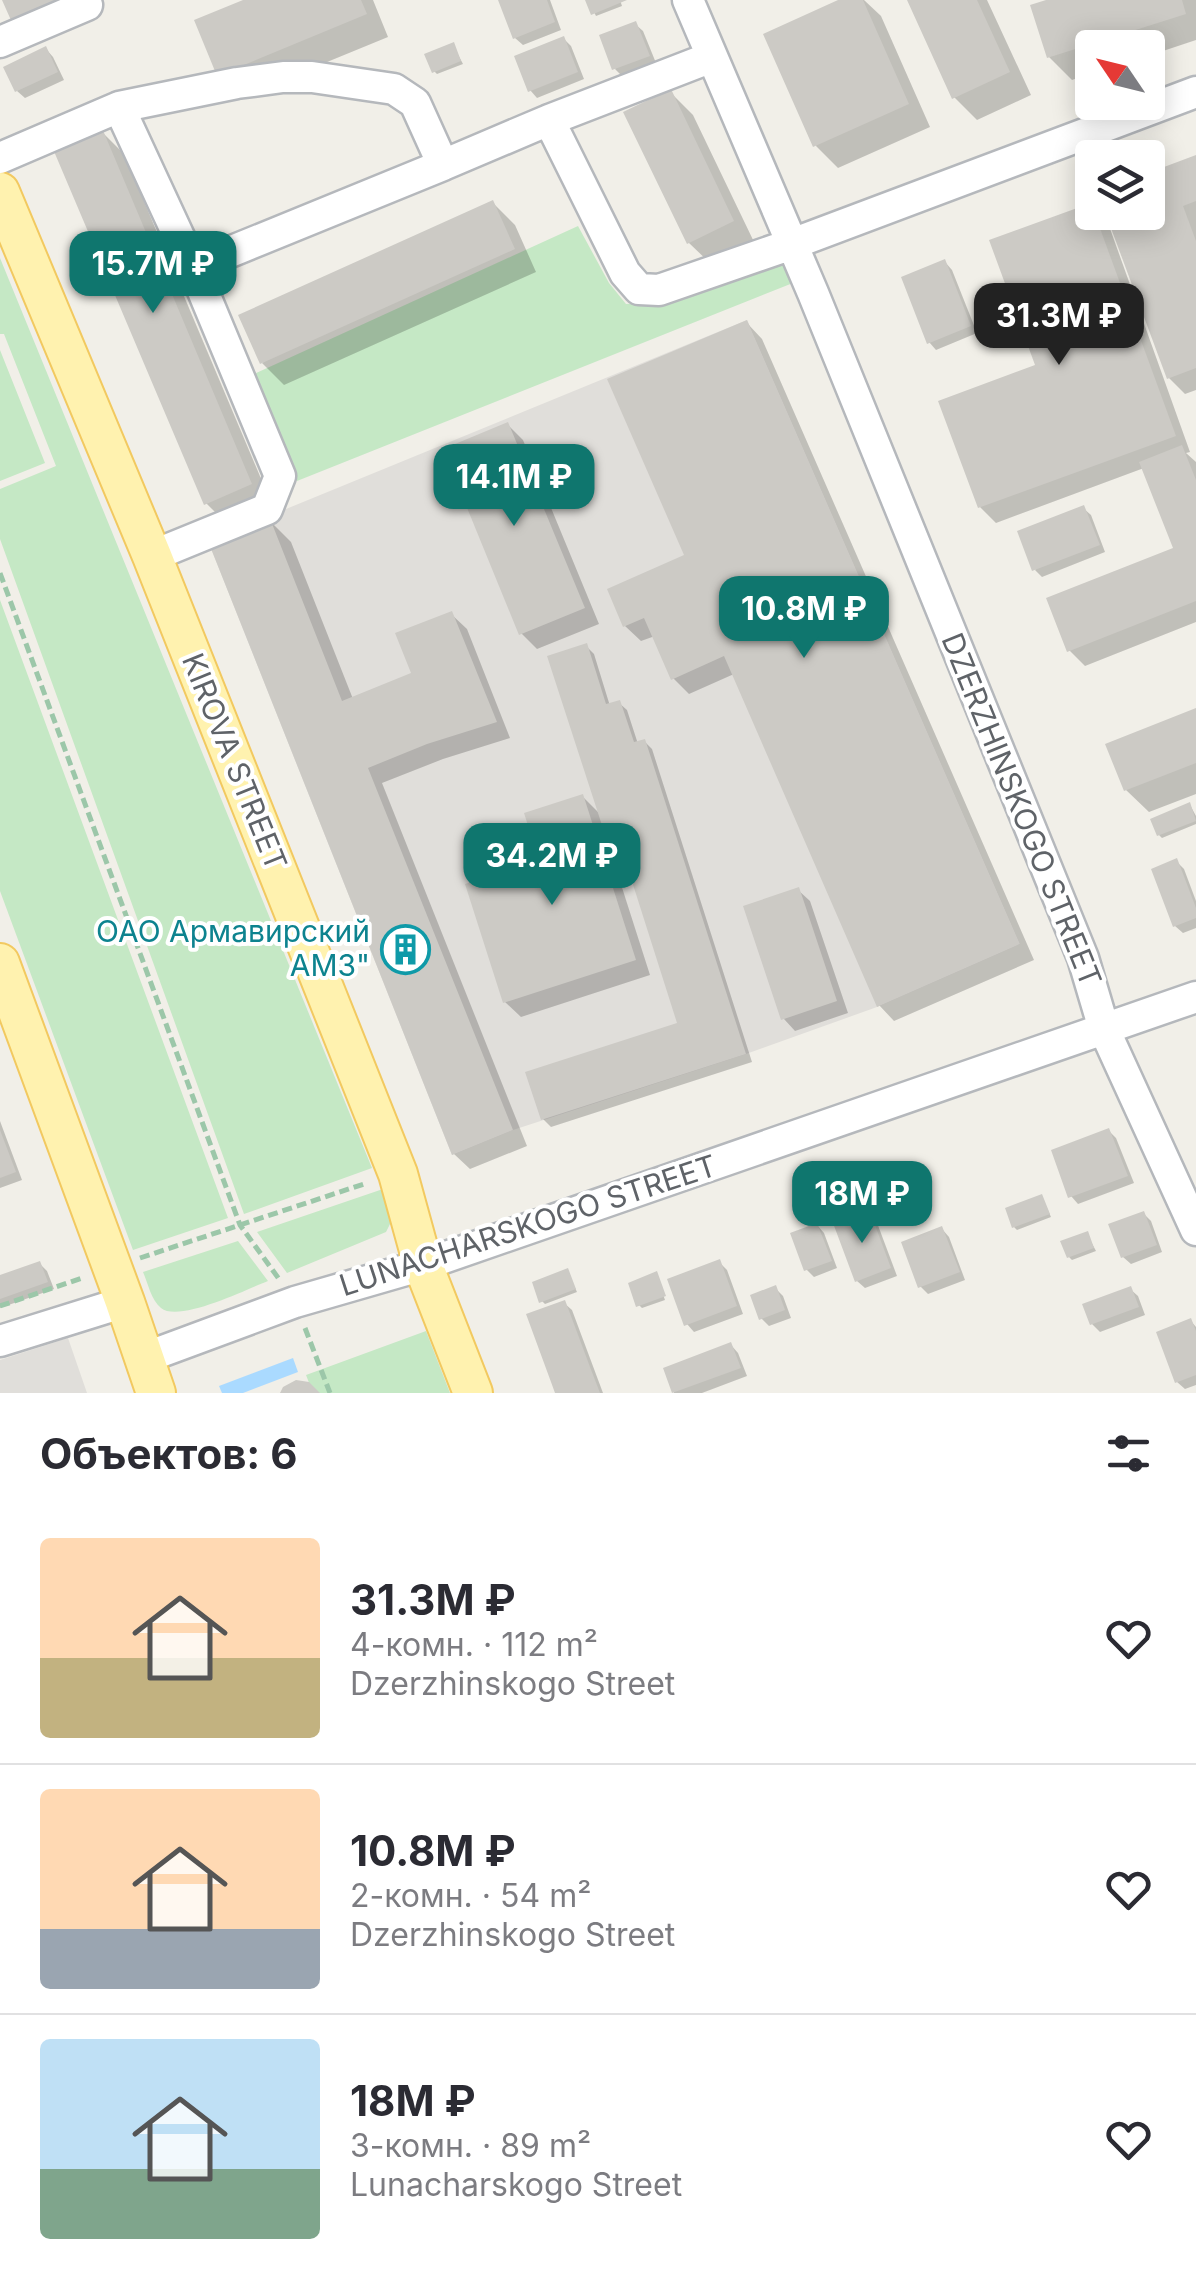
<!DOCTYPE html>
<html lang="ru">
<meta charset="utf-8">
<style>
:root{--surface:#fff;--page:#f2f2f3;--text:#2b2b33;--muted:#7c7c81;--line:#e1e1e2;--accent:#0f766e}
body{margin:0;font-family:Inter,sans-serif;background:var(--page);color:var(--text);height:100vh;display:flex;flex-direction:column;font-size:38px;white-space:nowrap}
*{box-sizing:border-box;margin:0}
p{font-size:32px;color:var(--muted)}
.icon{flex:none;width:55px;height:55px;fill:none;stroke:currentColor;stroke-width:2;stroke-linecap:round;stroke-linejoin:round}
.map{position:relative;height:1393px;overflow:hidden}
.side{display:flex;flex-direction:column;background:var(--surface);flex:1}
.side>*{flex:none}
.needle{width:65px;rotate:305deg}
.tools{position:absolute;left:1075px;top:30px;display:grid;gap:20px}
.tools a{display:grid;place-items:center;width:90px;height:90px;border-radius:10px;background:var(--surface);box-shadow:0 5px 25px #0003;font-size:50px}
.price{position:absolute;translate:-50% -85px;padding:0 22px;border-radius:20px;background:var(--accent);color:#fff;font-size:32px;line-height:65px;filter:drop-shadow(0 2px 5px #0008)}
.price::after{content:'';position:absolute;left:50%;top:60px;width:30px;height:22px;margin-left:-15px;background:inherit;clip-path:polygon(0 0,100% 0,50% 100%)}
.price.current{background:#222;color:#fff}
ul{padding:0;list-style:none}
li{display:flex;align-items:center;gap:30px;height:250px;padding:0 40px}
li+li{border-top:2px solid var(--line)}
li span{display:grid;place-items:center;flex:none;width:280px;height:200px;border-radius:10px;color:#555}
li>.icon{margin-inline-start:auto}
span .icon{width:120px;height:120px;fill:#fffc;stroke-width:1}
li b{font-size:42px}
h2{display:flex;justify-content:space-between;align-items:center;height:120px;padding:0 40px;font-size:42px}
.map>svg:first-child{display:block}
.industrial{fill:#e0deda}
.green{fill:#c5e8c5}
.water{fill:#aadaff}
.shadow{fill:#0003}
.building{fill:#cccac5}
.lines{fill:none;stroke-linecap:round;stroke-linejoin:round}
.minor-casing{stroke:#b5b8bc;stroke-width:35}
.major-casing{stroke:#f2c960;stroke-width:42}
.path{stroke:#9cc7a9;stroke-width:5;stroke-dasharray:10 5;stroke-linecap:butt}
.minor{stroke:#fff;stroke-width:30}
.major{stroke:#fff2af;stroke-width:38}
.labels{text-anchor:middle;stroke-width:8;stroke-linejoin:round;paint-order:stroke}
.street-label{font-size:30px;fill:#5f6368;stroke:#fff}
.culture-label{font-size:30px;fill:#0d838f;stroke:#fff;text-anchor:end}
</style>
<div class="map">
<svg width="1196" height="1393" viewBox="0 0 1196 1393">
<rect width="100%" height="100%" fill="#f1efe8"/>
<path class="industrial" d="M747 320 1020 944 877 1007 746 1054 513 1130 452 1155 208 541Z
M68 1338 87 1393H0V1360Z"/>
<path class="green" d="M578 226 609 283 626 304 654 303 787 252 798 281 297 481 254 374Z
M0 258 372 1168 244 1214 0 539V489L56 466 4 334H0Z
M0 350 45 463 0 481Z
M0 600 228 1218 133 1250 0 891Z
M383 1189 392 1220 386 1232 287 1273 257 1232Z
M238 1241 268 1281C247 1289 179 1323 161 1308 151 1300 148 1283 143 1272Z
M426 1331 450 1393H313L306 1375Z"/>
<path class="water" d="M293 1358 298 1372 243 1393H222L219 1386Z"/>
<path class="shadow" d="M249 0H373L388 37 242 97 219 74Z
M500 0H550L561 30 523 45 515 38Z
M588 0H620L622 6 596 16Z
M844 0H864L881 16 930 127 838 168 816 146Z
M910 0H987L1031 95 977 120 954 97Z
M1054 0H1196V40L1148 56V48H1092V73L1072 80 1049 57Z
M635 24 643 31 656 63 622 76 615 69Z
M564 39 571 46 584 79 537 98 530 90Z
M453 45 463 64 437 74 434 71Z
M46 49 53 57 64 80 25 98 17 91Z
M670 92 693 115 755 244 712 265 689 243Z
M101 131 124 154 273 507 229 526 206 503Z
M1196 158V390L1185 394 1169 378 1148 212V176Z
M493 203 515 225 536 272 284 385 262 363Z
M1090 206 1092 212H1097L1108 223 1190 452 1186 453 1196 462V622L1085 666 1069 650 1176 550 1144 468 996 523 980 507 1038 367Z
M945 262 952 270 977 333 936 350 929 342Z
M747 323 762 339 1034 960 894 1021 879 1005 734 674 689 694 673 678 655 636 641 641 625 626 687 556Z
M508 425 523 440 599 624 537 649 521 633Z
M1083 508 1091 515 1105 552 1042 577 1035 570Z
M268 519 291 542 353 699 414 674 451 614 467 629 510 738 443 759 382 783 527 1146 470 1169 454 1154Z
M586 646 594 654 610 706 619 703 627 710 638 744 645 742 652 749 752 1062 551 1127 543 1119 680 1024 627 858 620 860 610 850 650 975 521 1017 505 1002 542 862 582 796 601 815Z
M1196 711V794L1149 812 1126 790Z
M1190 805 1196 816V824L1162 838 1159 835Z
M1176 861 1184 869 1196 901V928L1183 933 1175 926Z
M798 890 810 901 848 1013 795 1031 784 1019Z
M0 1121 22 1180 0 1188Z
M1109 1131 1116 1138 1134 1183 1078 1204 1071 1196Z
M1042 1197 1051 1217 1017 1230 1014 1227Z
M869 1212 876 1220 897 1276 865 1288 857 1281Z
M1143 1213 1151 1221 1162 1252 1131 1264 1123 1257Z
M817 1225 824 1233 837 1268 814 1277 806 1269Z
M942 1229 949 1237 965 1280 928 1294 920 1286Z
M1087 1234 1096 1251 1072 1260 1069 1257Z
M719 1262 727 1270 743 1314 694 1332 687 1324Z
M40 1264 47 1271 54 1289 0 1308V1278Z
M567 1271 577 1292 545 1304 542 1301Z
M656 1275 665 1300 642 1308 639 1305Z
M775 1288 783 1296 791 1318 769 1326 761 1318Z
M1130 1289 1138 1296 1145 1315 1100 1332 1092 1324Z
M564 1303 572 1310 603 1393H558Z
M1191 1321 1196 1327V1385L1185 1389 1177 1382Z
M731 1345 738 1353 747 1376 702 1393H674L666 1370Z"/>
<path class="building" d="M2 0H63L14 27Z
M243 0H361L367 14 217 76 194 20Z
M498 0H547L555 22 513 39Z
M585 0H627L591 15Z
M838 0H863L909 104 813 147 763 34Z
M907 0H977L1010 72 952 99Z
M1046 0H1182L1186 14 1047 58 1030 5Z
M636 21 650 56 612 70 599 35Z
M564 36 578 72 528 92 514 56Z
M454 42 461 61 432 73 424 54Z
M46 46 58 72 15 92 3 67Z
M671 89 734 221 687 244 623 112Z
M102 128 252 484 204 505 53 149Z
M1196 155V201L1183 206 1196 241V368L1167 379 1105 212H1148V173Z
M493 200 515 249 260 364 238 315Z
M1091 203 1092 212H1094L1176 436 978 508 938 401 1035 365 989 240Z
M945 259 971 326 927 344 901 277Z
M747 320 1020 944 877 1007 724 656 671 680 644 618 623 627 607 589 684 555 607 379Z
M508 422 585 608 519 635 443 449Z
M1182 445 1196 480V601L1067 652 1046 598 1173 548 1139 462Z
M1084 505 1100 545 1032 571 1017 531Z
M269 516 342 701 411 673 395 633 452 611 497 722 427 744 368 768 513 1130 452 1155 208 541Z
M587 643 606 704 620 700 634 742 645 739 746 1054 541 1120 525 1072 677 1023 622 850 611 853 547 656Z
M1196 708V763L1124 791 1105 744Z
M583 794 636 960 503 1003 465 884 539 860 524 813Z
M1190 802 1196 821 1157 836 1150 819Z
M1177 858 1196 908V918L1173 927 1151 869Z
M799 887 837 1001 781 1020 743 906Z
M1109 1128 1128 1176 1068 1198 1051 1150Z
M0 1130 16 1172 0 1178Z
M1042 1194 1050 1214 1012 1228 1005 1208Z
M869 1209 891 1268 855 1282 833 1223Z
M1144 1211 1157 1245 1121 1258 1108 1224Z
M817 1223 832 1261 804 1271 790 1233Z
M942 1226 960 1272 918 1288 901 1242Z
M1088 1231 1094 1248 1067 1258 1060 1241Z
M720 1259 737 1306 684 1326 667 1279Z
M40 1261 48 1282 0 1299V1275Z
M568 1268 576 1289 539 1303 532 1282Z
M657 1271 666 1296 636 1307 628 1283Z
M776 1285 785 1310 759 1320 750 1295Z
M1131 1286 1139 1307 1090 1325 1082 1304Z
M565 1300 590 1367 600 1393H555L551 1382 526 1314Z
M1191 1318 1196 1331V1375L1175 1383 1156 1332Z
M731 1342 741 1368 672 1393 663 1368Z
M296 1380 309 1382 320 1393H280L283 1387Z"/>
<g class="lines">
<defs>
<path id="minor" d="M688 0 813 293 1083 958 1104 1029 1196 1230
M0 42 87 5 85 0
M119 107 193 267 443 165
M549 120 625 273 639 289 659 290 792 244 1196 92
M0 158 119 107 237 83 283 77H312L394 89 415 103 443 165 549 120 712 57
M152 556 267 509 280 476 193 267
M0 1341 125 1302
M144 1358 295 1302 423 1265 1196 997"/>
<path id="major" d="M0 192 152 556 398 1174 423 1265 473 1393
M0 963 125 1302 156 1393"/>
</defs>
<use href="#minor" class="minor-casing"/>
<use href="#major" class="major-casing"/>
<path class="path" d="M0 573 240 1225 279 1279
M140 1258 367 1183
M0 1306 82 1278
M305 1328 330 1393"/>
<use href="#minor" class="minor"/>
<use href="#major" class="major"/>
</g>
<defs>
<symbol id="building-ring" viewBox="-11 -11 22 22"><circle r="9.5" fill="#fff" stroke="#0f9aa8" stroke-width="1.5"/><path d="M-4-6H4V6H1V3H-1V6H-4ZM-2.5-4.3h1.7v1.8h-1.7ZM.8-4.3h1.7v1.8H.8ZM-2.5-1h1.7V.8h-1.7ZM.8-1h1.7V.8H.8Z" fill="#0f9aa8"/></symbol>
</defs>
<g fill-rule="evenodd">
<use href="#building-ring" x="378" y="922" width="55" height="55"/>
</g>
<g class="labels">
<g class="street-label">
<text transform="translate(234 762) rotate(68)" y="10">KIROVA STREET</text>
<text transform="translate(1021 810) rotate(68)" y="10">DZERZHINSKOGO STREET</text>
<text transform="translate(528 1226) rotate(-18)" y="10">LUNACHARSKOGO STREET</text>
</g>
<g class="culture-label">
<text x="370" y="942">ОАО Армавирский<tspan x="370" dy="34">АМЗ"</tspan></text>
</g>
</g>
</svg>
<div class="tools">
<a><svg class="needle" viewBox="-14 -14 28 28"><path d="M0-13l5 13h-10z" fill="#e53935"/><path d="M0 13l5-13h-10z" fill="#7c7c81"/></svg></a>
<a><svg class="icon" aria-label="layers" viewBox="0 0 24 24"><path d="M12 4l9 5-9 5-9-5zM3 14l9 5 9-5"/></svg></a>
</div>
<b class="price" style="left:153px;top:316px">15.7M ₽</b>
<b class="price current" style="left:1059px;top:368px">31.3M ₽</b>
<b class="price" style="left:514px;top:529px">14.1M ₽</b>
<b class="price" style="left:804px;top:661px">10.8M ₽</b>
<b class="price" style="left:552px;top:908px">34.2M ₽</b>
<b class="price" style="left:862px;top:1246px">18M ₽</b>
</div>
<section class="side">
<h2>Объектов: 6<svg class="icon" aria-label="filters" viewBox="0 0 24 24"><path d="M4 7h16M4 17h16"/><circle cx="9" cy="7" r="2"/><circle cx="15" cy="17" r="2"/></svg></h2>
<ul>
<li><span style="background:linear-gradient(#ffd9b3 60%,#c2b280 0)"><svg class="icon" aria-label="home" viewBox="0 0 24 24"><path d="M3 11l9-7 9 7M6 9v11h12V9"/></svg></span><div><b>31.3M ₽</b><p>4-комн. · 112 m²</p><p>Dzerzhinskogo Street</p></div><svg class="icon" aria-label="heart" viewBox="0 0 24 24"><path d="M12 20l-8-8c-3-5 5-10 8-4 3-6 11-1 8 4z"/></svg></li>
<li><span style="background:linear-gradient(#ffd9b3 70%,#9aa5b1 0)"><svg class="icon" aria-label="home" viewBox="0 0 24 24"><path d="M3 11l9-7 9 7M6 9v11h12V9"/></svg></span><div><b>10.8M ₽</b><p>2-комн. · 54 m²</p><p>Dzerzhinskogo Street</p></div><svg class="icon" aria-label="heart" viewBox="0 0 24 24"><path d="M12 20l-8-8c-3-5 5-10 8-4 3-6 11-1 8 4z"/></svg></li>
<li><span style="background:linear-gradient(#bfe0f5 65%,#7fa58c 0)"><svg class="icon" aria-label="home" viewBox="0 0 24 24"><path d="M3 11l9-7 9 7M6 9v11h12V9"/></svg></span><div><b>18M ₽</b><p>3-комн. · 89 m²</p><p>Lunacharskogo Street</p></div><svg class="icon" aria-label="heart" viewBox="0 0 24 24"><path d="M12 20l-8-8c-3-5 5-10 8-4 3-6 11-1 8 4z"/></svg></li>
</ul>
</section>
